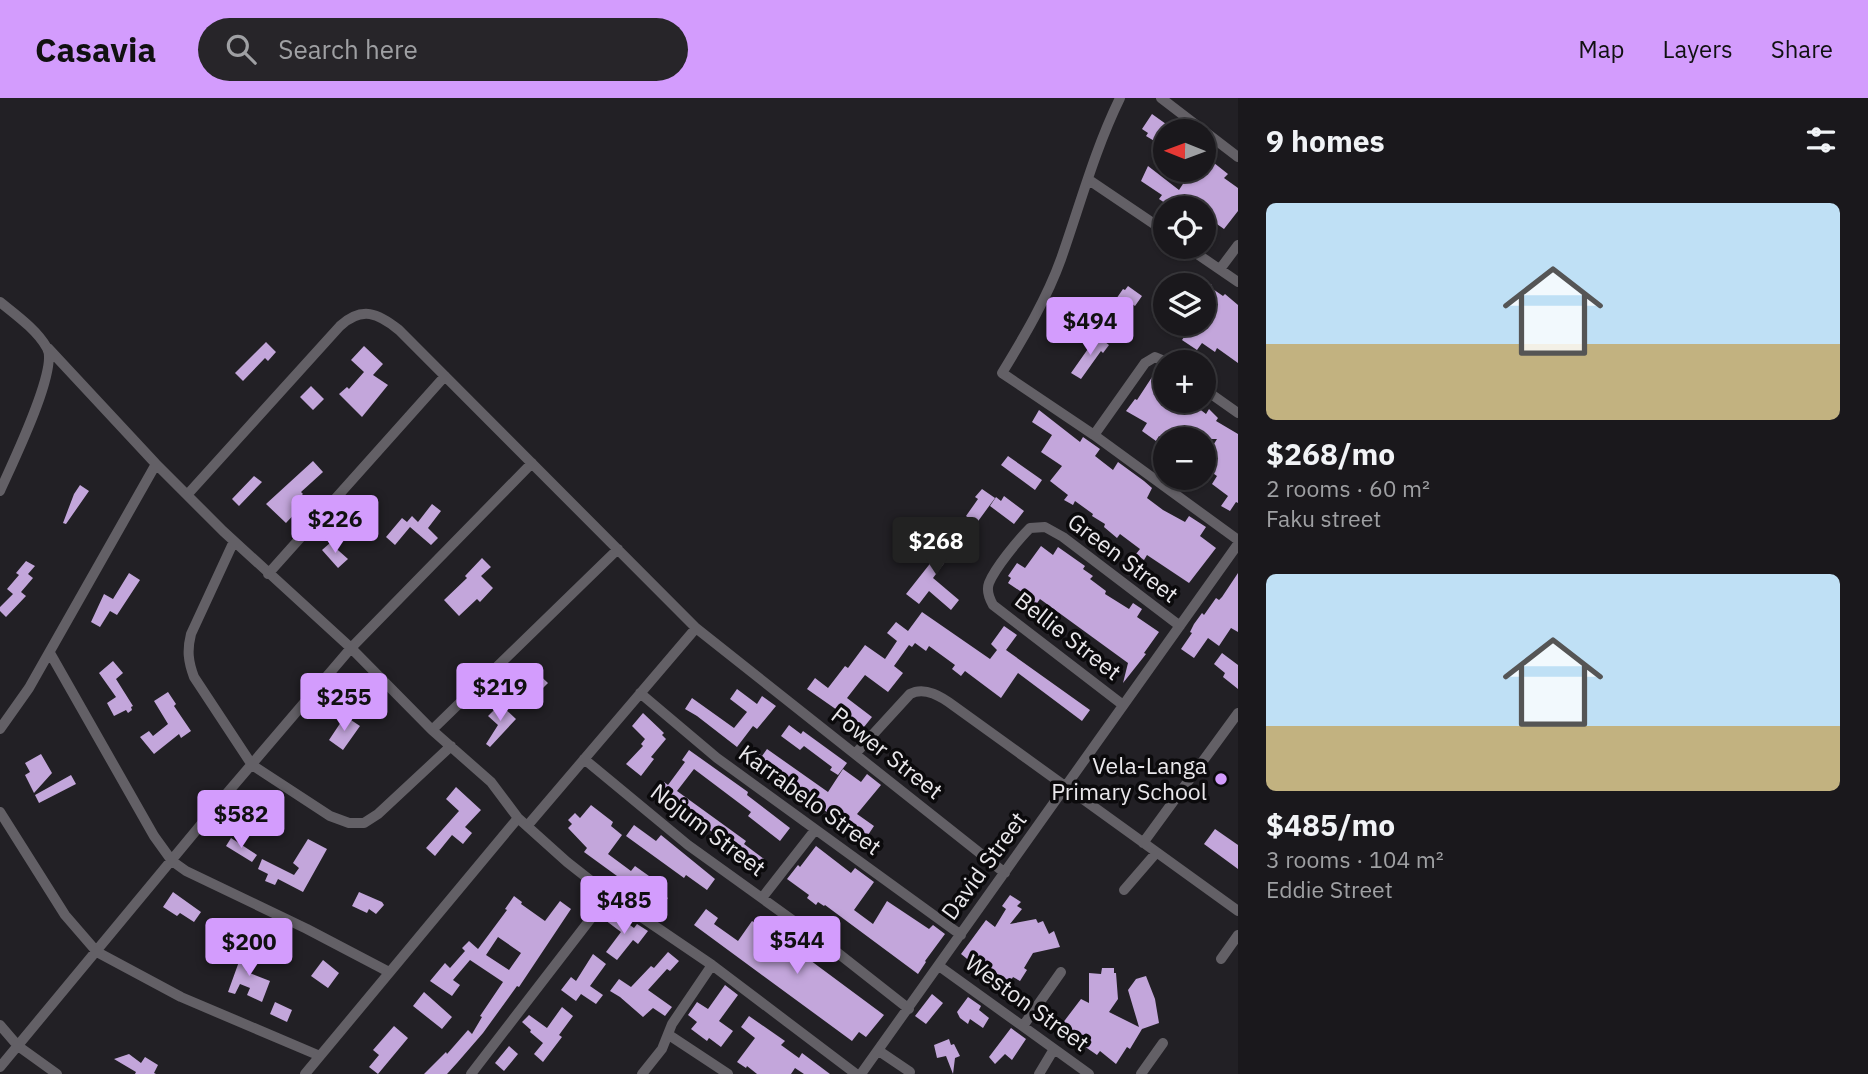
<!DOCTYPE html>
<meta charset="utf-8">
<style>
:root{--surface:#1a181c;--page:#272529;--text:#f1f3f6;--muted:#9fa0a3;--line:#38373b;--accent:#d39cfd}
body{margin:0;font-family:"IBM Plex Sans",sans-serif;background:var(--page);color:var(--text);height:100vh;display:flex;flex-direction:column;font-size:26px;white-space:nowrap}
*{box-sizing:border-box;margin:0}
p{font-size:23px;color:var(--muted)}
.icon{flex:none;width:38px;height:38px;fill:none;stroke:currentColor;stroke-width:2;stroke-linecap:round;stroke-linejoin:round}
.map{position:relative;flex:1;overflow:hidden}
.panel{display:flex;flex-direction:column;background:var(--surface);width:630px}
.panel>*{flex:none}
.needle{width:46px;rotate:271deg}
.controls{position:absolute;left:1153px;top:21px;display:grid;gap:14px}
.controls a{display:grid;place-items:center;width:63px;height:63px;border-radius:50%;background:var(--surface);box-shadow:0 2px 5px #0004,0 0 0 2px var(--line);font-size:35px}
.price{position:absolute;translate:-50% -60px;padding:0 16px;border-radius:7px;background:var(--accent);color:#111;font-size:23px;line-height:46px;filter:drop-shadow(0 2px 4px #0008)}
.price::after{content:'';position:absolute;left:50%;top:42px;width:21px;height:16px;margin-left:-10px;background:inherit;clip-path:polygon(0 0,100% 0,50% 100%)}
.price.active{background:#222;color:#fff}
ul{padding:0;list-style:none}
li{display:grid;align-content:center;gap:14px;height:371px;padding:0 28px}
li span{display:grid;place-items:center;height:217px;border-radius:10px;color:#555}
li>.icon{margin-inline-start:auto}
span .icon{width:126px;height:126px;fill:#fffc;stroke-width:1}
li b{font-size:30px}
h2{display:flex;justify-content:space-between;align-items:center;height:84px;padding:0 28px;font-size:30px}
header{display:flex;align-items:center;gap:42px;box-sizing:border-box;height:98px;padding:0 35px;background:var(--accent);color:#111}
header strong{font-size:33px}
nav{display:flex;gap:38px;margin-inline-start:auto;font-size:24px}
.search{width:490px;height:63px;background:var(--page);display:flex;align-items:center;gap:18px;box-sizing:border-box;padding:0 24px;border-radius:38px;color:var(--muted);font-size:26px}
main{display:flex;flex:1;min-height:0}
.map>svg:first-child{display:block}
.building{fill:#c3a6db;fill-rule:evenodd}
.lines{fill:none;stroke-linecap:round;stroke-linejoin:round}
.street{stroke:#636066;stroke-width:10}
.poi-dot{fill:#d39cfd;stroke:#0b0a0c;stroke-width:2.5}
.labels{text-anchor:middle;stroke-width:7;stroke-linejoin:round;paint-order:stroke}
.street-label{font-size:23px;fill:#eae8ec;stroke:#0b0a0c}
.poi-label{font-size:23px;fill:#eae8ec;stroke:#0b0a0c;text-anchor:end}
</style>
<header>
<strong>Casavia</strong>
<div class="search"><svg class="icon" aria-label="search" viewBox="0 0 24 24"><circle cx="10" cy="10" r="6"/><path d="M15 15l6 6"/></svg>Search here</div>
<nav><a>Map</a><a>Layers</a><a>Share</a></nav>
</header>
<main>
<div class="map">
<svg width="1238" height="976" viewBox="0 0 1238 976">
<rect width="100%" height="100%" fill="#222025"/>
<path class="building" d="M1152 16 1166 26V50L1146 38 1148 35 1142 31Z
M1204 57 1228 76 1224 80 1238 90V113L1224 131 1207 119 1211 112 1207 110H1194L1179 98 1171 109 1159 101 1162 97 1141 83 1148 68 1179 92 1192 72H1204Z
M1183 174 1212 187H1207L1223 198 1225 196 1238 207V265L1217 250 1215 254 1202 245 1197 252 1182 242 1193 226H1204V187H1177Z
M1128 188 1142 198 1135 208 1128 203 1123 210 1114 204 1123 191 1125 192Z
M1097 238 1109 247 1103 255 1101 253 1081 281 1071 275Z
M266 244 276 254 268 263 265 260 243 283 235 275Z
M364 248 383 266 373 277 388 287 362 319 339 296 347 289 349 291 364 274 351 262Z
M1154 276 1166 283V303H1189L1206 316 1209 311 1218 320 1216 323 1238 336V405L1236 404 1230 413 1221 408 1228 398 1212 386 1217 378 1204 369V362L1217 341H1164L1159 338 1156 343 1142 333 1147 325 1126 313 1135 301 1137 302Z
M311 288 324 301 313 312 300 299Z
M1039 312 1080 344 1083 339 1100 351 1095 358 1113 372 1118 364 1144 383 1152 390 1147 400 1163 412 1185 424 1189 418 1206 429 1200 438 1216 450 1189 485 1147 457 1144 462 1136 456 1140 451 1120 436 1117 440 1104 429 1105 426 1092 418 1093 416 1075 403 1073 407 1064 402 1068 397 1050 383 1062 368 1041 354 1052 337 1032 324Z
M1008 358 1042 382 1035 392 1001 367Z
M313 363 323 374 301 394 303 396 293 405 299 411 286 425 266 406Z
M254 378 262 384 239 408 232 401Z
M80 387 89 393 66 426 63 425 74 396Z
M982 391 995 400 976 426 966 418 978 401 975 399Z
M1004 398 1024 413 1014 426 990 408 996 399 1001 403Z
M432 406 441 413 428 430 438 440 431 447 410 429 395 447 386 439 402 420 407 424 412 418 418 424Z
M955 434 963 440 933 480 959 502 951 512 929 493 919 506 906 496Z
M330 445 348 461 338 470 322 452Z
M1041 448 1053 457 1058 449 1085 468 1083 471 1093 478 1090 481 1106 493 1105 496 1129 511 1133 505 1142 511 1137 519 1159 534 1144 555 1146 556 1123 585 1128 565 1040 501 1035 508 1021 497 1023 495 1008 485 1011 480 1008 478 1017 465 1025 470Z
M482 460 491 469 481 478 493 490 480 504 477 501 459 518 444 502 467 480 465 478Z
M26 463 35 468 28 476 33 480 21 494 26 498 6 519 0 513V509L13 496 7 491 19 477 16 475Z
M129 475 140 482 117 517 110 513 100 529 91 524 104 496 113 501Z
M1238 475V534L1231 530 1219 548 1208 540 1194 560 1181 551 1192 535 1190 534 1194 526 1202 515 1204 517 1216 500 1219 502 1222 499Z
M922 514 990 561 997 552 991 546 1004 528 1017 537 1006 552 1090 612 1082 623 1018 575 1001 600 965 573 961 578 952 571 955 567 929 548 926 553 915 545 912 549 909 547 894 568 903 575 888 594 865 577 847 600 872 619 864 629 861 627 856 634 834 617 837 612 807 591 815 580 828 590 845 568 848 570 865 547 885 561 897 543 887 535 896 524 908 533Z
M1222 555 1238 567V591L1223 579 1225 575 1214 566Z
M113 563 123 575 116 581 133 608 131 609 132 612 128 615 126 612 114 618 107 605 116 599 99 575Z
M534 572 548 585 527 606 514 594Z
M737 591 757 606 762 598 776 608 757 631 753 628 737 649 697 618 685 611 692 600 734 630 747 614 730 601Z
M168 594 176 606 174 608 191 633 181 640 179 636 154 656 140 639 149 633 153 638 168 626 154 603Z
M500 606 516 621 490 649 486 646 498 627 488 618Z
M643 615 664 635 662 637 666 641 651 659 654 661 641 678 626 666 643 648 641 646 645 641 632 628Z
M345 618 360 628 343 652 329 642Z
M789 627 801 636 803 633 847 665 838 677 830 672 832 669 804 648 800 652 781 638Z
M767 651 828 694 843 671 861 684 867 676 881 687 857 716 874 728 868 737 863 734 861 736 850 730 752 662 758 655 762 658Z
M689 652 748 694 747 697 790 730 780 743 748 718 751 714 694 671 677 693 746 743 744 746 764 761 756 771 742 760 744 758 724 742 656 695 664 684 668 687 685 664 682 662Z
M41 656 52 675 34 695 25 677 30 674 25 665Z
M71 677 76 686 39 705 35 697Z
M456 689 481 712 465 729 472 735 463 746 452 737 435 758 426 750 459 713 446 701Z
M591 707 613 724 611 728 622 737 608 756 631 773 635 768 649 778 645 783 668 800 661 810 584 754 587 750 568 730 572 726 568 722 575 715 580 720Z
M634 727 656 743 661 737 715 781 707 792 686 777 684 780 626 738Z
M1215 731 1238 747V771L1204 746Z
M231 740 257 757 252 764 226 748Z
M308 741 327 751 303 794 278 781 275 787 265 783 268 776 258 771 262 761 294 777 299 770 293 765Z
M816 748 851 775 855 770 874 784 854 812 873 826 887 803 929 831 933 827 945 836 925 863 926 864 918 876 825 807 824 808 818 804 816 807 807 800 809 797 787 781 798 767 800 769Z
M173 794 201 814 194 824 180 815 177 818 163 809Z
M359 794 382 804 384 807 376 816 369 811 367 815 352 808Z
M1010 797 1021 804 1017 808 1022 811 1010 826 1036 821 1038 825 1043 823 1049 836 1054 833 1060 849 1033 855 1024 870 1027 872 1020 883 1013 879 1010 884 991 872 987 877 961 856 986 822 995 829 1006 811 1002 808Z
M514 798 522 804 521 806 545 823 560 803 571 811 519 889 517 888 483 935 457 965 447 976H424L446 954 447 956 468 932 472 936 482 919 480 918 503 884 470 862 453 882 460 887 452 898 430 883 445 865 450 870 465 853 462 850 469 843 478 851 507 812 505 811ZM498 839 521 855 509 872 486 857Z
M706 811 718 820 714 826 738 843 752 823 782 843 791 831 804 840 795 851 884 917 866 939 859 934 852 943 694 827Z
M612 814 634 830 637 826 648 833 638 846 633 842 617 862 606 854 621 834 605 822Z
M245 847 254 854 246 872 247 874 270 883 262 904 247 897 250 890 240 886 235 896 228 894Z
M668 854 679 863 670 873 667 871 648 892 672 909 665 918 653 910 643 919 620 899 610 893 619 881 631 889 651 868 654 870Z
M593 856 606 866 590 888 603 897 596 906 581 896 576 903 561 892 571 879 576 883Z
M323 862 339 875 328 890 311 878Z
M1102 870H1114V875H1116L1118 901 1109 914 1139 929 1128 892 1136 881 1146 878 1155 901 1159 925 1142 931 1130 951 1127 949 1116 966 1100 953 1097 957 1084 948 1087 944 1062 926 1081 901 1089 905V875L1101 876Z
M725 887 738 897 719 923 733 933 721 949 709 940 707 943 691 931 697 924 688 917 697 904 708 911Z
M424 894 452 919 442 931 413 908Z
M932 896 943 905 926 926 915 918Z
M968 899 981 908 979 912 989 920 983 930 970 921 968 926 960 920 957 914Z
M275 904 292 912 287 924 270 916Z
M562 909 573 918 559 937 562 939 543 964 534 956 543 945 530 934 531 932 522 924 529 917 547 930Z
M749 918 785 943 781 947 799 960 802 955 830 976H804L795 970 791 976H757L747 968 746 970 737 964 755 940 741 929Z
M394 928 408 940 378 976 369 969 379 957 373 952Z
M1011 930 1026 941 1012 962 1005 956 995 966 989 959Z
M949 941 951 947 954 946 960 958 955 960 953 976 946 958 937 960 934 947Z
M509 948 518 956 504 973 495 965Z
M129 956 141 965 145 959 158 967 154 975 156 976H135L136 974 114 961Z"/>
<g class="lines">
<path class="street" d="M1120 0C1095 51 1080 107 1061 161 1047 200 1024 239 1002 275L1094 337 1238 442
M1161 0 1238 59
M1089 82 1166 134
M1187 149 1238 184
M1220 171 1238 147
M0 204C16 217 37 232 47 250 59 271 11 368 0 393
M48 250 156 366 223 433 351 550 432 632 491 684 518 720 567 764 609 797 712 867 856 976
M1204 291 1238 315
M1094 337 1145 265 1155 259 1167 264
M187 397 340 228C362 208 378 215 399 232L696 530
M234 443 191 536C187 552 188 563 194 579L252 667 330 718 349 725H364L378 716 451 648
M268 476 445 278
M50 555 154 738 172 763 186 773 307 831 389 874
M640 595 717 660 961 837
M1123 607 993 507C989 500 986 493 989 485 995 470 1018 442 1030 430L1045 429 1063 439 1180 528
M0 631 29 590 156 366
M432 632 618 451
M855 656 910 596C925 588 942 599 954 608L1238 813
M584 661 688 747 834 852 909 911
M0 714 65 817 97 854 181 899 320 958
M528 727 696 530 1005 775
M1143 745 1238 615
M1124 792 1156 755
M762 800 815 732
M1221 861 1238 837
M939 868 1089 976
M0 927 18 948 57 976
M1023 928 1061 874
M669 937 728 976
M879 953 910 974
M0 969 228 694 351 550 532 365
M305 976 518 720
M471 976 609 797
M642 976 662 951 672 926 712 867
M861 976 1238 446
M1039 976 1054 951
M1141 976 1163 945"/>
</g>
<circle class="poi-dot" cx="1221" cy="681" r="7"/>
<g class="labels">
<g class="street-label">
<text transform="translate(1123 460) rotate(37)" y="8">Green Street</text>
<text transform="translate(1068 538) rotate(38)" y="8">Bellie Street</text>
<text transform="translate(887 655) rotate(38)" y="8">Power Street</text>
<text transform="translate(810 702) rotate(36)" y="8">Karrabelo Street</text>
<text transform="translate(708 732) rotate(37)" y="8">Nojum Street</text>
<text transform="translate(984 768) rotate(-54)" y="8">David Street</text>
<text transform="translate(1027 905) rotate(36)" y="8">Weston Street</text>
</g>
<g class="poi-label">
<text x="1207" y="676">Vela-Langa<tspan x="1207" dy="26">Primary School</tspan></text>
</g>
</g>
</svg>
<div class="controls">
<a><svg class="needle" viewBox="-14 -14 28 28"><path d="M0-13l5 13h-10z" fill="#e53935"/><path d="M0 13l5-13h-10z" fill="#9fa0a3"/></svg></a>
<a><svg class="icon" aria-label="locate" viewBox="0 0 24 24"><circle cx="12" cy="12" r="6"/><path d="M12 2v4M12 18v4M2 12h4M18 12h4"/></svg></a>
<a><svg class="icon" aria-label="layers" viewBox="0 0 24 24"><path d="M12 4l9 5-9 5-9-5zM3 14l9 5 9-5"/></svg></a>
<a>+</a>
<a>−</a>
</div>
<b class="price" style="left:1090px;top:259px">$494</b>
<b class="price" style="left:335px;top:457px">$226</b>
<b class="price active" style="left:936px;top:479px">$268</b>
<b class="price" style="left:500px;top:625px">$219</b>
<b class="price" style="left:344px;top:635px">$255</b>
<b class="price" style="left:241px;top:752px">$582</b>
<b class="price" style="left:624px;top:838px">$485</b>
<b class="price" style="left:797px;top:878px">$544</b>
<b class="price" style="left:249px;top:880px">$200</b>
</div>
<section class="panel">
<h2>9 homes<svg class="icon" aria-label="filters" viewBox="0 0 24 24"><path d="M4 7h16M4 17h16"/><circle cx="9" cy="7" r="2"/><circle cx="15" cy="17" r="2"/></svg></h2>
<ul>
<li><span style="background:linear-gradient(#bfe0f5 65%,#c2b280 0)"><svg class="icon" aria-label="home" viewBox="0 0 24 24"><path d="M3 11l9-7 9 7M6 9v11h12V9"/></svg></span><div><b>$268/mo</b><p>2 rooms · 60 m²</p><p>Faku street</p></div></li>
<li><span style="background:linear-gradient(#bfe0f5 70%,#c2b280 0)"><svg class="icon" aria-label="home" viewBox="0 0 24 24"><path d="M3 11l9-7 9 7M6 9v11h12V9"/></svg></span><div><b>$485/mo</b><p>3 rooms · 104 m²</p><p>Eddie Street</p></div></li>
</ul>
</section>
</main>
